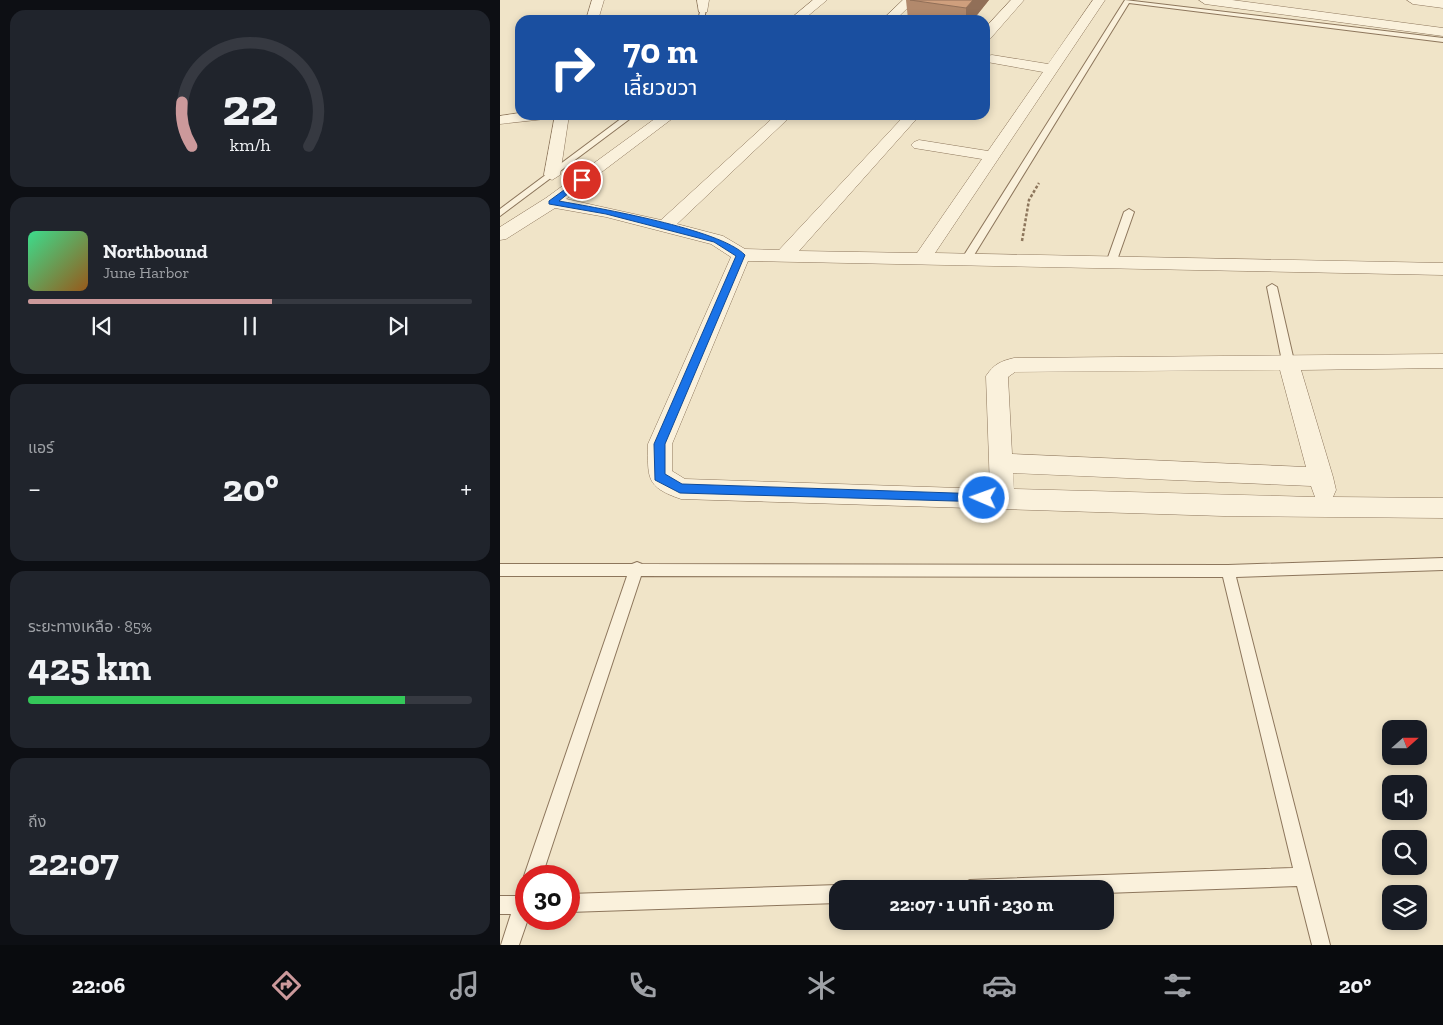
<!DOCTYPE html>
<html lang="th">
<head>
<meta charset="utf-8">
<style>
  :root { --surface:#171b24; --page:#20242c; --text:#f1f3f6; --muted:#9ea1a6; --line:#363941; --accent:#cc999b }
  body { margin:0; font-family:"Zilla Slab","Noto Sans Thai",serif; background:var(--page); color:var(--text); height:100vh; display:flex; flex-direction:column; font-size:19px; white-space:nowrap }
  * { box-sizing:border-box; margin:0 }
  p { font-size:16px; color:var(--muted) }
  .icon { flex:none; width:28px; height:28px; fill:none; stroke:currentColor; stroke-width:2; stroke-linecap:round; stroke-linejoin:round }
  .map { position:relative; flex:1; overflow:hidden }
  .panel { display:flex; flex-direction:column; gap:10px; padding:10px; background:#0d0f14; width:500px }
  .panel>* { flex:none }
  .guide { position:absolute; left:15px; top:15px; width:475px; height:105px; border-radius:15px; box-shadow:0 2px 8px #0003; background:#1a4fa0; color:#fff; overflow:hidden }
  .needle { width:32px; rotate:69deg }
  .fabs { position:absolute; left:882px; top:720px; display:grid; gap:10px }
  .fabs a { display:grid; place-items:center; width:45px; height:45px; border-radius:10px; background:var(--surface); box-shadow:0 2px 8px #0003; font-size:25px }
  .speed { position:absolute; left:15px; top:865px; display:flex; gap:10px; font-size:25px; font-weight:700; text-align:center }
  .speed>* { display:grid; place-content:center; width:65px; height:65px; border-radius:50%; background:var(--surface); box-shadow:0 2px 8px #0003; line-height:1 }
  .speed .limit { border:8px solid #d22; background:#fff; color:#111 }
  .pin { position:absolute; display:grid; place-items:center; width:42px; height:42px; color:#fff; margin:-21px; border:2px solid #fff; border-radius:50%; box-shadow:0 1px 5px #0007 }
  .me { position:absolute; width:55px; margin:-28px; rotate:272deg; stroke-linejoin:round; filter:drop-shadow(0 0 4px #0008) }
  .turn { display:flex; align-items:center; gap:18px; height:105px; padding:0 25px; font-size:22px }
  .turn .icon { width:65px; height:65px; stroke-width:2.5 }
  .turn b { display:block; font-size:35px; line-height:42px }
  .big { font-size:38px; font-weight:700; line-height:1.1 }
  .panel .card { flex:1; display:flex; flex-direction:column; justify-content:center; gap:8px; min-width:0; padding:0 18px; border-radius:15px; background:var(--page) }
  .panel .dial { align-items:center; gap:0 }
  .dial svg { height:130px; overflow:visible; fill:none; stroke:var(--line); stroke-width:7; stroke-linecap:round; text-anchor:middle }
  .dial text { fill:var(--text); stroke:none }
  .song { display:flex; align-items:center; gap:15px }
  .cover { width:60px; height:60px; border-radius:8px; background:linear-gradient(135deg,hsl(150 70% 55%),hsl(30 70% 35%)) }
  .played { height:5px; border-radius:2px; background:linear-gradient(90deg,var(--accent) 55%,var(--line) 55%) }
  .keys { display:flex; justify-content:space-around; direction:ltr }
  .heat { display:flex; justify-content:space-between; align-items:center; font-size:28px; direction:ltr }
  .charge { height:8px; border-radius:4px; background:linear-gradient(90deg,#34c759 85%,var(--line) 0) }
  .trip { position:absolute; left:329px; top:880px; width:285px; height:50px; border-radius:15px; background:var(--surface); box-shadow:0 2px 8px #0003; font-weight:700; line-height:50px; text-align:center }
  .menu { display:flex; height:80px; justify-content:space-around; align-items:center; background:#090b0e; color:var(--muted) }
  .menu .icon { width:35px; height:35px }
  .menu .active { color:var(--accent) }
  .menu b { font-size:22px; color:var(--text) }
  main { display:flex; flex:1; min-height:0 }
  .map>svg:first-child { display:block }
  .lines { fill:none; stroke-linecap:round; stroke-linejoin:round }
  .service-casing { stroke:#8d765c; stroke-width:2 }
  .minor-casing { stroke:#8d765c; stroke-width:1 }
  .path { stroke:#8d765c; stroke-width:2.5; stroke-dasharray:3 2; stroke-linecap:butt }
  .service { fill:#faf1dc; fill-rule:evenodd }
  .minor { fill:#faf1dc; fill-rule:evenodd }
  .wall { fill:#b2896c }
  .shaded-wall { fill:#916f58 }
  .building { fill:#cf9f7d; stroke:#916f58 }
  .route { fill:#1a73e8; stroke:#114b97 }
</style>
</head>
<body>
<main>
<section class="panel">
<div class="card dial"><svg viewBox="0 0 100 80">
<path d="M14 69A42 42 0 1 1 86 69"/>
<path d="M14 69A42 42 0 0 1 8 42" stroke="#cc999b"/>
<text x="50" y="56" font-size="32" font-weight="700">22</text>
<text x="50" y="72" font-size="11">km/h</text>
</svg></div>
<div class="card">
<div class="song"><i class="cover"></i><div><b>Northbound</b><p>June Harbor</p></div></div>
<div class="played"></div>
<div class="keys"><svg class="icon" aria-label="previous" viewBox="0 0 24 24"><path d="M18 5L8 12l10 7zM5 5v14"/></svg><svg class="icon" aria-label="pause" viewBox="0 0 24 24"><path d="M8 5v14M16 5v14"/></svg><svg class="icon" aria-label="next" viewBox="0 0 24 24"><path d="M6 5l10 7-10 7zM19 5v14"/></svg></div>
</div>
<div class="card"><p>แอร์</p>
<div class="heat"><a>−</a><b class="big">20°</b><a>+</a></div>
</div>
<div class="card"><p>ระยะทางเหลือ · 85%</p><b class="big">425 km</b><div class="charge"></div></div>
<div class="card"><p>ถึง</p><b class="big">22:07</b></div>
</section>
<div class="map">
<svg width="943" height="945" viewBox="0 0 943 945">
  <rect width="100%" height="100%" fill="#f0e4c8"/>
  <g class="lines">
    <g class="service-casing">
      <path id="service" d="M625,0L943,38V42L629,3L471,260L469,262H463L461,260Z
        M201,8L206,9L204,20H198Z
        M126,115H135L0,216V209Z
        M629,209L634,212L616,263L614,265H608L606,263L624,212Z
        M772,284L777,287L794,361L788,365L782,361L767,287Z
        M943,558V570L736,577L830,945H812L797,886L605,893V889H461L464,883L470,880L793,868L723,577L141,576L42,876H26V881L24,876L127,576H0V564H132L137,562L142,564L728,565Z
        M338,885L345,889H338V903L69,912V894Z
        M26,887L28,919L19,945H1L11,914H0V896H17L20,890Z"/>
    </g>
    <g class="minor-casing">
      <path id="minor" d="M92,0H104L98,20H86Z
        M197,0H209L207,12H199Z
        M313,0H327L303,20H289Z
        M403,0H416L395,20H382Z
        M511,0H524L490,39L485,40V28Z
        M593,0H605L435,253L943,263V275L248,261L172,444V471L185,479L490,489L486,376C494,364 501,361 514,358L943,354V368L801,370L833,477L836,490L833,497L943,498V518L723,516L181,499C145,487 148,477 148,444L231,257L211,244L106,217L55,208L6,239L0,240V227L46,198L160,115H177L66,199L161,220L276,115H292L177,224L223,236L245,249L279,250L405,115H420L299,251L417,253L482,159L414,148L411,145L414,142L419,140L488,151L543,72L487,62L485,59L487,56L492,55L548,64ZM780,370L806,467L512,454L508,377L515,372ZM513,473L811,486L815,497L514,489Z
        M699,0H732L943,28V36L705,4Z
        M907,0H943V8L913,4Z
        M20,113V115H52L45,119L0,124V116Z
        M55,115H69L60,175L52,180L44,175Z"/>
    </g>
    <path class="path" d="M522,241L529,200L539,183"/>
    <use href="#service" class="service"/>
    <use href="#minor" class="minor"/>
  </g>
  <path class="wall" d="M406,0H489L473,20H412L408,19Z"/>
  <path class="shaded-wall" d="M473,0H489L473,20H466V8Z"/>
  <path class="building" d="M410,0H473L466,8Z"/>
  <path class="route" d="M79,179L85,180L59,201C98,208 220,229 245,255L165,444V474L182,484L484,494L488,495V502L180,493L155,480L154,444L236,256L214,242L106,214L49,204V201Z"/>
</svg>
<div class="fabs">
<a><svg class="needle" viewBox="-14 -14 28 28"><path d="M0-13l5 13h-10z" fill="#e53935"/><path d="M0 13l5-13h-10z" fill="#9ea1a6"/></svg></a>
<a><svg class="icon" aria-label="sound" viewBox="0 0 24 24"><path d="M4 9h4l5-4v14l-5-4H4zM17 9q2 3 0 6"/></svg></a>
<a><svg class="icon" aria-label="search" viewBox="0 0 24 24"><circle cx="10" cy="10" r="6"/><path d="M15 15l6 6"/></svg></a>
<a><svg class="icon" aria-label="layers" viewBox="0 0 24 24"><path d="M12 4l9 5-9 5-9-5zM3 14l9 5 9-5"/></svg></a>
</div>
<div class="speed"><div class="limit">30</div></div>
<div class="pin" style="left:82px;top:180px;background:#d93025"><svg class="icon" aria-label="arrive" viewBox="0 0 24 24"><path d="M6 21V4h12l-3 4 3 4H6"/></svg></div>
<svg class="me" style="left:484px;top:498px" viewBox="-20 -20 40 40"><circle r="17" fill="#1a73e8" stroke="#fff" stroke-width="3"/><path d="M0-11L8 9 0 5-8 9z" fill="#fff"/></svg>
<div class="trip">22:07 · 1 นาที · 230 m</div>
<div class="guide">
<div class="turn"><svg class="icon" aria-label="right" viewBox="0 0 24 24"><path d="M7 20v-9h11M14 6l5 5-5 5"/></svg><div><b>70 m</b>เลี้ยวขวา</div></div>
</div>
</div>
</main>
<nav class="menu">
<b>22:06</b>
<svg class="icon active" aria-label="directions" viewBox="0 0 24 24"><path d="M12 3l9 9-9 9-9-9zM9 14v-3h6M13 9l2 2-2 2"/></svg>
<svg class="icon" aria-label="music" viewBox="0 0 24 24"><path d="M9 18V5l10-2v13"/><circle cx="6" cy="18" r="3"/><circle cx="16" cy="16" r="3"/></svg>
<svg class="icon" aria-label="phone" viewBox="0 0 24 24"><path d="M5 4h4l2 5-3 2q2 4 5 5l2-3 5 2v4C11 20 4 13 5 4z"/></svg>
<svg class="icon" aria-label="climate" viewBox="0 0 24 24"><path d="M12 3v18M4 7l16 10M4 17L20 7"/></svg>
<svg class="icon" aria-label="car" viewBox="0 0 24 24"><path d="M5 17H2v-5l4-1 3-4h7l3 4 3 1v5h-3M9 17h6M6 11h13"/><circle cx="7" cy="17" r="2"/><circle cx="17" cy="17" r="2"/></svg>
<svg class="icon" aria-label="filters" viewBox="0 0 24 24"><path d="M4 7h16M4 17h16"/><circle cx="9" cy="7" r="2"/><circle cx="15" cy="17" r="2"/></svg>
<b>20°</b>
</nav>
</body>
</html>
